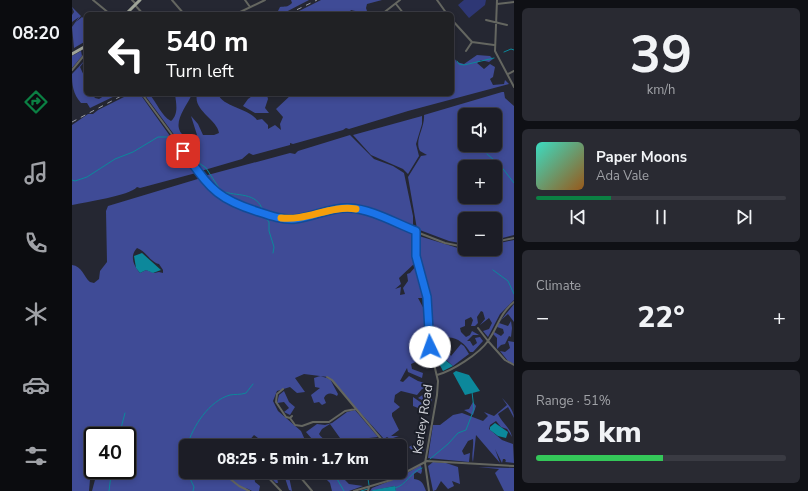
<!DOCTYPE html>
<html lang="en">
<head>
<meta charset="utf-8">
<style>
  :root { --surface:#1c1d26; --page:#292a32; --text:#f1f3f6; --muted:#a0a2a7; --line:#3a3b43; --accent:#0b8043 }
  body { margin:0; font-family:"Nunito Sans",sans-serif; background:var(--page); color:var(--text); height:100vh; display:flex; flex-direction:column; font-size:15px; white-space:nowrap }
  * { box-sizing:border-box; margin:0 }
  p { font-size:13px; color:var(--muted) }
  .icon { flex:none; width:22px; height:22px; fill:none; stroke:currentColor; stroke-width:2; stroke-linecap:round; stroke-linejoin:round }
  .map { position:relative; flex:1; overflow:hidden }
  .panel { display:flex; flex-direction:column; gap:8px; padding:8px; background:#0f1015; width:294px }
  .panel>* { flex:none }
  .banner { position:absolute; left:12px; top:12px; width:370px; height:84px; border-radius:6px; box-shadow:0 2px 6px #0003,0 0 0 1px var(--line); background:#202124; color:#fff; overflow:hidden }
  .buttons { position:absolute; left:386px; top:108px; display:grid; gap:8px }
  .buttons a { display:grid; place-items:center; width:44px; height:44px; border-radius:6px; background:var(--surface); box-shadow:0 2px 6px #0003,0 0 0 1px var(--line); font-size:20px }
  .speed { position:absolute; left:12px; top:427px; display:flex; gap:8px; font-size:20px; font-weight:700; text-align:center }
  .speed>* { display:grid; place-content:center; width:52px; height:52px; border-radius:50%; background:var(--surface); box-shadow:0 2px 6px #0003,0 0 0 1px var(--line); line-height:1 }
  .speed .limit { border:2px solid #111; border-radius:6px; background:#fff; color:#111 }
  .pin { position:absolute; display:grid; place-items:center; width:34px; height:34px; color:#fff; margin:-17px; border-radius:8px; box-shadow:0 2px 6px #0006 }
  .me { position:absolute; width:44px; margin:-22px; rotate:357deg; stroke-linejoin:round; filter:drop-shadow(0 0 3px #0008) }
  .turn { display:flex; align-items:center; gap:14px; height:84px; padding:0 16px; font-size:18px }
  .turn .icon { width:52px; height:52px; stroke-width:2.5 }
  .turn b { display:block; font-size:28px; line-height:34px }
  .big { font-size:30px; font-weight:800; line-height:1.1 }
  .panel .widget { flex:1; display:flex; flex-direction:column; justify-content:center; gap:6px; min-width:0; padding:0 14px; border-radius:6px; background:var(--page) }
  .panel .dial { align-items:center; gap:0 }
  .dial b { font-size:52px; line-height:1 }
  .song { display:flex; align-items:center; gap:12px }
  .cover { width:48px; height:48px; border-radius:6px; background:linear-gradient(135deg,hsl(170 70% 55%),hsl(30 70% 35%)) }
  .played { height:4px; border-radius:2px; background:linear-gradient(90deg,var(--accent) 30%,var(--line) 30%) }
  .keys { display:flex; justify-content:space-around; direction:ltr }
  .heat { display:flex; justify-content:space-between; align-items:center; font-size:22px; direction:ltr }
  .charge { height:6px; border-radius:3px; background:linear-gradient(90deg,#34c759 51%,var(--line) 0) }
  .trip { position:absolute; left:107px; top:439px; width:228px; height:40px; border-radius:6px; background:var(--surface); box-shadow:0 2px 6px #0003,0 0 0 1px var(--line); font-weight:800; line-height:40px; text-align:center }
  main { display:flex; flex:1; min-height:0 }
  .dock { display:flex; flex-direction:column; width:72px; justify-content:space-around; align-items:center; background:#0b0c0f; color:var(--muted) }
  .dock .icon { width:28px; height:28px }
  .dock .on { color:var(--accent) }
  .dock b { font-size:18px; color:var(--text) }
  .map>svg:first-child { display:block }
  .green { fill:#2e3775 }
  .forest { fill:#3f4b96; fill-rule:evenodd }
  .water { fill:#0c889b }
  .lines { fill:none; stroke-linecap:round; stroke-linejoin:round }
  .stream { stroke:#0c889b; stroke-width:1 }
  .minor { stroke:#646660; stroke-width:2 }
  .major { stroke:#9fa498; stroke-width:3 }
  .rail { stroke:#9b9da6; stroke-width:1; stroke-dasharray:5 5; stroke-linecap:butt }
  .route-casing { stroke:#114b97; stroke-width:10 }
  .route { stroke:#1a73e8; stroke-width:7 }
  .slow { stroke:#f59e0b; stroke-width:7 }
  .labels { text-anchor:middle; stroke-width:4; stroke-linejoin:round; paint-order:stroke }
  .street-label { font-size:13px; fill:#d3d5dc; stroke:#1b1e28 }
</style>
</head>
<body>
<main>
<nav class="dock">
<b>08:20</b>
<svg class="icon on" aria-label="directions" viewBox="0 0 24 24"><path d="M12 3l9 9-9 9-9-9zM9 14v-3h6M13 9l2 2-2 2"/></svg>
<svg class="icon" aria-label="music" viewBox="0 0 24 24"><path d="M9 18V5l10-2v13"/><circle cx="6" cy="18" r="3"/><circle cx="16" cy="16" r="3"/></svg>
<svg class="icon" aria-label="phone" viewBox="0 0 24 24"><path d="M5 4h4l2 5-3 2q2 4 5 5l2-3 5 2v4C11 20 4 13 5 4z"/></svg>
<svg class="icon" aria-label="climate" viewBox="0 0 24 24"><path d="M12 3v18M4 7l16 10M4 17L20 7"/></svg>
<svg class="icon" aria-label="car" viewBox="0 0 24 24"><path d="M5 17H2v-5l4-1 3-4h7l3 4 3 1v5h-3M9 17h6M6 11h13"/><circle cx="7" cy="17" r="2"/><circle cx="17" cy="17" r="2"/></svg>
<svg class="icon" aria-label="filters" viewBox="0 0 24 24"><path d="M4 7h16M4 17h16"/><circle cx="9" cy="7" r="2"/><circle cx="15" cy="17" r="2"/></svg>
</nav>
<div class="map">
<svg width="442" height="491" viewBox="0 0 442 491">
  <rect width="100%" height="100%" fill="#252732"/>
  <path class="green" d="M392,0H423H414L413,5L397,18L386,5Z"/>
  <path class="forest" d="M219,0H237L210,14H201L206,11L208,7C213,6 215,8 220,3Z
    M249,0H310L295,4L294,8L296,14L279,10L276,14H221Z
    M0,7L9,16L4,22L10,17L14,20V41L2,48L0,27L7,17L0,22V15L2,12Z
    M9,51L10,56L0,68V56Z
    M380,55L385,62L392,64L405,55L418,56L421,59L417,62L409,60L405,63L412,69L418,64L423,67L421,77L418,79L421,85L432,84L433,80L437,84L336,111L277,129L274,128L271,130L221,144L218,143V145L181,155L177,153L170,159L129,171L72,94H77C85,102 89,116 99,121C107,114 104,103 103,94H120C114,108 96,127 115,138L125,135L119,116L126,124L131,135H142L147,133C145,119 121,111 125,94H146C151,107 176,108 185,120L190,119L196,125V129L203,125L209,130L208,124L211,117L204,109L220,94H380Z
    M14,59L8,67L14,80V94H20L23,98L27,99L35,94H47L18,108L15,103H9C1,94 0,85 0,74Z
    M430,92H432L433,98L442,106V235L423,240V219H393V244L377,241L345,229L336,177L349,156L355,155L348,151C342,140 353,128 352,115ZM393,115H423V145H393ZM393,167H423V197H393Z
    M58,94H68L108,150L96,158L109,152L124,173L68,188L65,187C57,196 14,202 0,205V125L16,114H21L26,110Z
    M183,94L195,95L196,99L193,108L197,113H183L171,106L176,99Z
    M350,116V124L344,144L347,156L336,174L331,169L299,155L281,135Z
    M278,135L302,159L321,166L332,173L341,216V226C321,223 301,208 278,206C261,204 246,212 230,215C199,220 150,202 132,176L218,153L223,154L226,151Z
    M129,178L142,193L156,203L210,220L233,219L273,210L293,213L339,232L343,263L327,278L329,284L323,289L329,287L328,295L333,294L331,288L336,281L335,274L338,273L344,266L354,299V305L350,298H346L353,311L355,320L353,336L358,354L357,355L354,351L350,359L339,364L340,369L351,373L350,378L336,372L335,368L328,381L331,382L337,376L346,381L356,384V387L350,389L345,395L329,391L323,395L322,402L328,407L320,413V416L327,430L319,436H327L318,439L315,437L312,439L256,377L232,374L223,378L233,392L225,393L218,387L205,391L201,401L206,411L229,431L233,440L235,441L240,439L234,432L245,424L253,425L260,423L275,412L283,410L306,437L297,438L291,444H286L285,446H267L268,438L258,424L250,429L247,434C251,441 259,440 262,446H189L186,438L182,435L175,443L176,446H114V472H190L192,476L184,473L182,474L183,482L188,486L187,491H180L174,488L176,491H20L24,476L29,470H55V436H21L17,456L19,468L17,491H0V265C10,266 12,277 18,282L22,283L27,279L28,271L35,262L34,211L36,206ZM65,248C74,251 78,262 87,264L91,270V273L87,272L82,273L74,270L68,273C62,266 57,256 65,248Z
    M347,236L386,248L423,249V244L442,240V300L428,314L416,337L411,331L417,329L420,323L417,318L408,325L413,319L411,312L409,311L405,317L406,323L403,326H399L401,320L399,317L393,320V326L388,328L389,332L394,337L398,335L400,331L407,335H401L395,341H398L401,346L405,343L403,338L408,337L411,341L401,352H398C392,342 380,333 368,340V344L373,347L379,356L389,344L392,346L397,354L381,366L371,357L365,341L360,346L357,296L347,261L345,239Z
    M442,304V322L436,314L429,320Z
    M439,321L440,328L439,337L437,336L433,344L429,345L425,349V338L421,334L422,332L429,336L432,333L431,329L425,327L427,323L436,326Z
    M436,341L442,342V364L436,361L428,351L433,352L438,348Z
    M248,376L258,379L266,394L265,396C260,393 255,392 252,398L254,403L250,405L247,402L242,403L239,395L248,388L243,387L242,378Z
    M212,391L217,402L223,407L218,415L212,412L217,408L212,402L205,403L207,395Z
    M355,392L360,400L358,404L346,398Z
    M341,397L354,406V407L346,408L341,406Z
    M430,398C435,403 442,410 442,418L436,407L426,414C430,423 438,427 440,437L435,429L429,427L424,421L418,425L417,429L430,440L441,444L442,463L433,462L434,461L433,459H431L430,463L423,449L428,463L404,435L401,462C399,457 402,446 401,439L396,441L390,451L392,455L398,453L397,462L356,458L361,425H368L381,415L390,413L411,421L416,416L412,412L422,416L435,405Z
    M401,402L404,406L401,415L392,410L397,409Z
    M351,439L353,440L351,453L343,454L337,447Z
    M361,462L374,463L386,467L388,484L380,481L382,486L376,489L369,481L364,490L361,491L356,466Z
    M349,465L350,471L349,474L345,472L342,474V479C350,480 351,483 354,491H324L323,486L298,491L300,488L328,477Z
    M406,467L442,468V491H432L423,473L427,469Z
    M193,472H204L206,483H204Z
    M211,472H216L220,491L217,490Z
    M247,472H265L277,484L291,486L277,491H260L258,483Z"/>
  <path class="water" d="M70,253L89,270L81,273L74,270L68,273L64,268L62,256Z
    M367,355L381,366L371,371L364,358Z
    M384,371L397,375L408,391L393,395L381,373Z
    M423,423L436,432L434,438L426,436L418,430V427Z
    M323,486L324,491H299L301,490Z"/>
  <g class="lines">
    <path class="stream" d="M432,52L439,49L442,50
      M385,61L387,64L392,65L422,58
      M102,136L123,160L134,168L149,191C165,197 185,191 191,211
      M415,154L428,165L442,183
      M0,180L3,181L15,177L43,159L61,152L86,137H97
      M192,216L197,222V231L202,247L201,253
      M421,270L436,281L442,294
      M349,348L359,356
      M47,436L53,413
      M115,446C121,426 137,401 158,395C163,394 168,395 174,393L181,384
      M114,448L112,464L114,469
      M358,459L376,444L386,433L394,430L402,409L400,392
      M39,470V473
      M115,472L122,487L121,491
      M267,472L265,479L272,491
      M295,472L297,485
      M323,488C335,485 338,472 350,468
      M37,491L39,475
      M289,491L296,489"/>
    <path class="minor" d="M21,0L38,14
      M60,0L64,4
      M100,0L112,14
      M173,0L178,7
      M365,0L375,14
      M425,0L423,51L442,87
      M324,4L332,14
      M425,4L442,2
      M63,5L71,14
      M164,14L193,0
      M310,14L328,0
      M339,14L341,12
      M380,20L400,42L422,45
      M414,20L435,25
      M394,51L400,42
      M0,70L14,53
      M436,74L442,71
      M70,94L137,185L157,202L200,216L213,219L233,217L265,209H285L373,243L393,247
      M344,231V256L355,293L358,347L366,381L365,395L353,463L357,491
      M423,242L442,238
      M406,328L416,341
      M416,341L433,360L442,365
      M365,375C380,371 407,354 416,341C426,327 428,313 442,302
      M255,377L260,380L315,446
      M211,389L205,394L204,402L214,417L218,418
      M220,416L218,418L223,425L230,426L241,422H257L273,411L284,409
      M328,461L335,471
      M131,472L142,478H157L167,486L177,491
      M191,472L209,491
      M224,472L240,491
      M282,491L319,480L355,461L442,466
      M296,491L297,487"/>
    <path class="major" d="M54,14L68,0
      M0,54L14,46"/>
    <path class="rail" d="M216,14L245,0
      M0,122L53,94"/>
  </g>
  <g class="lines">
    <g class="route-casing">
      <path id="route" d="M111,151C138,187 142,198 187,212C199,216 211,220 223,219C242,217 258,207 277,208C300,209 323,223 344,231V256L355,297L358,347"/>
    </g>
    <use href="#route" class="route"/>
    <path class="slow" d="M209,218C235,221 258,205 284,209"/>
  </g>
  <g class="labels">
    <g class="street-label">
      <text transform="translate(350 419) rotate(-81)" y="5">Kerley Road</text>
    </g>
  </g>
</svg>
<div class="buttons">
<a><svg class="icon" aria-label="sound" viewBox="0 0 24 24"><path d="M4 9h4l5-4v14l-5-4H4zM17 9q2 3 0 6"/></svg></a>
<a>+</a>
<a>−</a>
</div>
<div class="speed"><div class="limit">40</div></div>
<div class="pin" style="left:111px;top:151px;background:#d93025"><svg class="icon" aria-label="arrive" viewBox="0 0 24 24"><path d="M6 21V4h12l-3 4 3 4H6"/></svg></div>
<svg class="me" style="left:358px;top:347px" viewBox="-20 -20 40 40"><circle r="19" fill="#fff"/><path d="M0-13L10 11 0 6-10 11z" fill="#1a73e8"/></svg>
<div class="trip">08:25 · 5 min · 1.7 km</div>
<div class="banner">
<div class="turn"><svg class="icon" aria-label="left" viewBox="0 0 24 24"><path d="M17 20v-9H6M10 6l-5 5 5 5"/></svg><div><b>540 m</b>Turn left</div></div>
</div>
</div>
<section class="panel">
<div class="widget dial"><b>39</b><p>km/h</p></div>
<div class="widget">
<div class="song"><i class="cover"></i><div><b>Paper Moons</b><p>Ada Vale</p></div></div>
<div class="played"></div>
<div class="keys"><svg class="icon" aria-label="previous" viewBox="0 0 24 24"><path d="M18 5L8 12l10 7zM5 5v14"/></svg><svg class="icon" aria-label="pause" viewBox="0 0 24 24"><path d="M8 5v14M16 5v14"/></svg><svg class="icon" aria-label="next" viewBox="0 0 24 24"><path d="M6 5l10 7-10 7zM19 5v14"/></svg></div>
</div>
<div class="widget"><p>Climate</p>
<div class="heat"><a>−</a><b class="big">22°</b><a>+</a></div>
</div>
<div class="widget"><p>Range · 51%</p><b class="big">255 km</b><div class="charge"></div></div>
</section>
</main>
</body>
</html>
